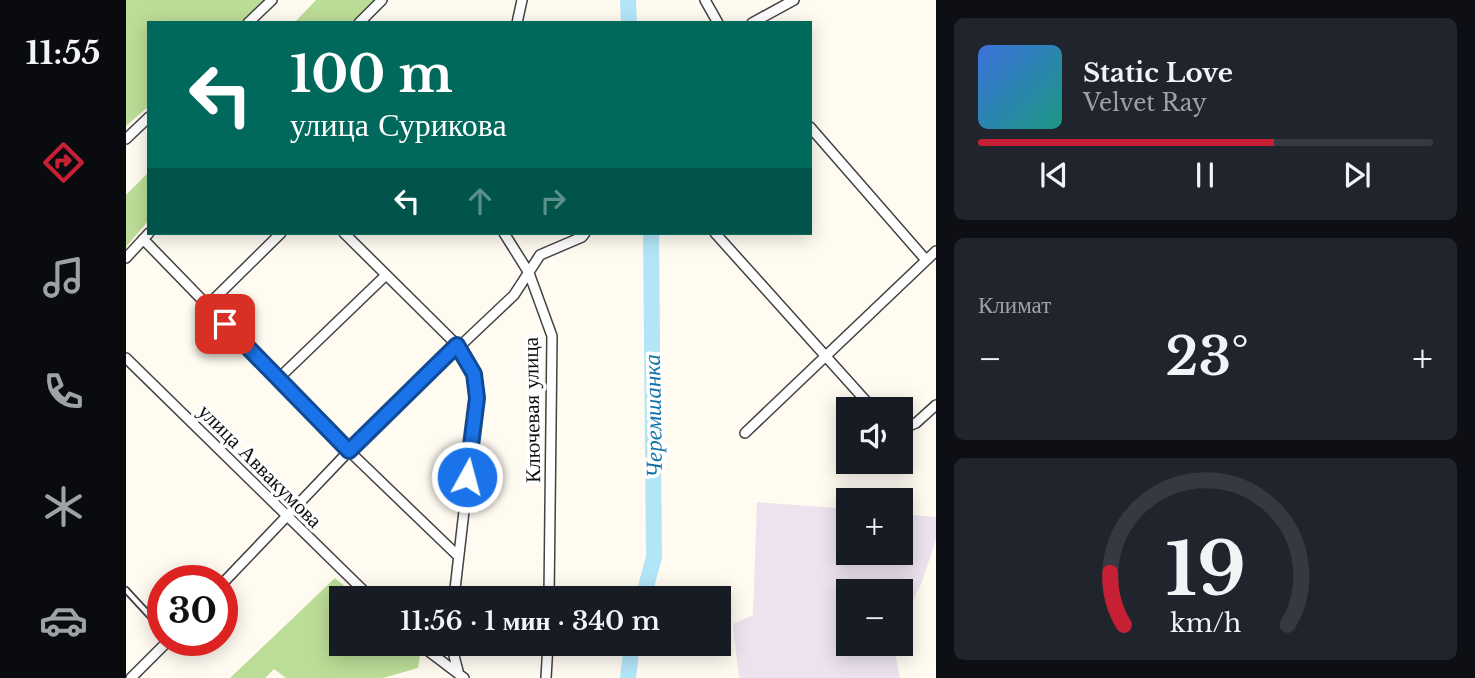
<!DOCTYPE html>
<html lang="ru">
<head>
<meta charset="utf-8">
<style>
  :root { --surface:#171b24; --page:#20242c; --text:#f1f3f6; --muted:#9ea1a6; --line:#363941; --accent:#c72035 }
  body { margin:0; font-family:"Libre Baskerville",serif; background:var(--page); color:var(--text); height:100vh; display:flex; flex-direction:column; font-size:26px; white-space:nowrap }
  * { box-sizing:border-box; margin:0 }
  p { font-size:23px; color:var(--muted) }
  .icon { flex:none; width:38px; height:38px; fill:none; stroke:currentColor; stroke-width:2; stroke-linecap:round; stroke-linejoin:round }
  .map { position:relative; flex:1; overflow:hidden }
  .side { display:flex; flex-direction:column; gap:18px; padding:18px; background:#0d0f14; width:539px }
  .side>* { flex:none }
  .guide { position:absolute; left:21px; top:21px; width:665px; height:214px; border-radius:0px; box-shadow:0 4px 18px #0003; background:#00695c; color:#fff; overflow:hidden }
  .tools { position:absolute; left:710px; top:397px; display:grid; gap:14px }
  .tools a { display:grid; place-items:center; width:77px; height:77px; border-radius:0px; background:var(--surface); box-shadow:0 4px 18px #0003; font-size:35px }
  .speed { position:absolute; left:21px; top:565px; display:flex; gap:14px; font-size:35px; font-weight:700; text-align:center }
  .speed>* { display:grid; place-content:center; width:91px; height:91px; border-radius:50%; background:var(--surface); box-shadow:0 4px 18px #0003; line-height:1 }
  .speed .limit { border:10px solid #d22; background:#fff; color:#111 }
  .pin { position:absolute; display:grid; place-items:center; width:60px; height:60px; color:#fff; margin:-30px; border-radius:14px; box-shadow:0 4px 10px #0006 }
  .me { position:absolute; width:77px; margin:-38px; rotate:7deg; stroke-linejoin:round; filter:drop-shadow(0 0 5px #0008) }
  .turn { display:flex; align-items:center; gap:24px; height:147px; padding:0 28px; font-size:32px }
  .turn .icon { width:91px; height:91px; stroke-width:2.5 }
  .turn b { display:block; font-size:49px; line-height:60px }
  .lanes { display:flex; align-items:center; height:66px; padding:0 28px; background:#0003; justify-content:center; gap:35px; direction:ltr }
  .lanes .off { opacity:.35 }
  .big { font-size:52px; font-weight:600; line-height:1.1 }
  .side .card { flex:1; display:flex; flex-direction:column; justify-content:center; gap:10px; min-width:0; padding:0 24px; border-radius:10px; background:var(--page) }
  .side .dial { align-items:center; gap:0 }
  .dial svg { height:182px; overflow:visible; fill:none; stroke:var(--line); stroke-width:7; stroke-linecap:round; text-anchor:middle }
  .dial text { fill:var(--text); stroke:none }
  .song { display:flex; align-items:center; gap:21px }
  .cover { width:84px; height:84px; border-radius:10px; background:linear-gradient(135deg,hsl(220 70% 55%),hsl(170 70% 35%)) }
  .played { height:7px; border-radius:4px; background:linear-gradient(90deg,var(--accent) 65%,var(--line) 65%) }
  .keys { display:flex; justify-content:space-around; direction:ltr }
  .heat { display:flex; justify-content:space-between; align-items:center; font-size:38px; direction:ltr }
  .trip { position:absolute; left:203px; top:586px; width:402px; height:70px; border-radius:0px; background:var(--surface); box-shadow:0 4px 18px #0003; font-weight:600; line-height:70px; text-align:center }
  main { display:flex; flex:1; min-height:0 }
  .tab-bar { display:flex; flex-direction:column; width:126px; justify-content:space-around; align-items:center; background:#090b0e; color:var(--muted) }
  .tab-bar .icon { width:49px; height:49px }
  .tab-bar .on { color:var(--accent) }
  .tab-bar b { font-size:32px; color:var(--text) }
  .map>svg:first-child { display:block }
  .industrial { fill:#ece3ee }
  .forest { fill:#bcdd97 }
  .lines { fill:none; stroke-linecap:round; stroke-linejoin:round }
  .river { stroke:#b3e5f9; stroke-width:16 }
  .service-casing { stroke:#424242; stroke-width:8 }
  .minor-casing { stroke:#424242; stroke-width:12 }
  .service { stroke:#fff; stroke-width:4.5 }
  .minor { stroke:#fff; stroke-width:9 }
  .route-casing { stroke:#114b97; stroke-width:18 }
  .route { stroke:#1a73e8; stroke-width:12 }
  .labels { text-anchor:middle; stroke-width:7; stroke-linejoin:round; paint-order:stroke }
  .street-label { font-size:21px; fill:#0f0f0f; stroke:#fff }
  .water-label { font-size:23px; font-style:italic; fill:#1172a8; stroke:#fff }
</style>
</head>
<body>
<main>
<nav class="tab-bar">
<b>11:55</b>
<svg class="icon on" aria-label="directions" viewBox="0 0 24 24"><path d="M12 3l9 9-9 9-9-9zM9 14v-3h6M13 9l2 2-2 2"/></svg>
<svg class="icon" aria-label="music" viewBox="0 0 24 24"><path d="M9 18V5l10-2v13"/><circle cx="6" cy="18" r="3"/><circle cx="16" cy="16" r="3"/></svg>
<svg class="icon" aria-label="phone" viewBox="0 0 24 24"><path d="M5 4h4l2 5-3 2q2 4 5 5l2-3 5 2v4C11 20 4 13 5 4z"/></svg>
<svg class="icon" aria-label="climate" viewBox="0 0 24 24"><path d="M12 3v18M4 7l16 10M4 17L20 7"/></svg>
<svg class="icon" aria-label="car" viewBox="0 0 24 24"><path d="M5 17H2v-5l4-1 3-4h7l3 4 3 1v5h-3M9 17h6M6 11h13"/><circle cx="7" cy="17" r="2"/><circle cx="17" cy="17" r="2"/></svg>
</nav>
<div class="map">
<svg width="810" height="678" viewBox="0 0 810 678">
  <rect width="100%" height="100%" fill="#fffbf1"/>
  <path class="industrial" d="M631,502L723,509V553H775V514L810,517V539L796,582L775,624V592H723V644H767L774,678H613L607,624L627,615Z"/>
  <path class="forest" d="M0,0H143L117,23H23V106L0,126Z
    M190,0H248L226,23H168Z
    M23,172V220L0,247V195Z
    M209,578L232,598H215V644H282L294,655L292,668L257,678H160L148,669L139,678H104Z"/>
  <g class="lines">
    <path class="river" d="M502,0L503,23
      M517,598L528,557L525,233
      M502,678L506,644"/>
    <g class="service-casing">
      <path id="service" d="M0,590L37,630"/>
    </g>
    <g class="minor-casing">
      <path id="minor" d="M579,0L592,23
        M122,23L146,0
        M233,23L256,0
        M391,23L396,0
        M626,23L668,0
        M684,127L800,260
        M0,139L23,117
        M218,233L331,345L348,374L351,398L328,598
        M378,233L403,273L426,336L423,598
        M589,233L748,410
        M17,239L223,451L331,555
        M0,258L23,233
        M81,306L155,233
        M0,358L245,598
        M152,379L259,276
        M775,429L790,423L810,405
        M619,433L810,251
        M96,584L223,451L388,295L414,255L456,237L459,233
        M293,644L338,678
        M325,644L332,671
        M5,678L43,640
        M420,678L422,644"/>
    </g>
    <use href="#service" class="service"/>
    <use href="#minor" class="minor"/>
  </g>
  <g class="lines">
    <g class="route-casing">
      <path id="route" d="M99,324L223,451L331,345L348,374L351,398L341,477"/>
    </g>
    <use href="#route" class="route"/>
  </g>
  <g class="labels">
    <g class="street-label">
      <text transform="translate(406 410) rotate(-91)" y="7">Ключевая улица</text>
      <text transform="translate(134 466) rotate(45)" y="7">улица Аввакумова</text>
    </g>
    <g class="water-label">
      <text transform="translate(527 416) rotate(-91)" y="8">Черемшанка</text>
    </g>
  </g>
</svg>
<div class="tools">
<a><svg class="icon" aria-label="sound" viewBox="0 0 24 24"><path d="M4 9h4l5-4v14l-5-4H4zM17 9q2 3 0 6"/></svg></a>
<a>+</a>
<a>−</a>
</div>
<div class="speed"><div class="limit">30</div></div>
<div class="pin" style="left:99px;top:324px;background:#d93025"><svg class="icon" aria-label="arrive" viewBox="0 0 24 24"><path d="M6 21V4h12l-3 4 3 4H6"/></svg></div>
<svg class="me" style="left:341px;top:477px" viewBox="-20 -20 40 40"><circle r="17" fill="#1a73e8" stroke="#fff" stroke-width="3"/><path d="M0-11L8 9 0 5-8 9z" fill="#fff"/></svg>
<div class="trip">11:56 · 1 мин · 340 m</div>
<div class="guide">
<div class="turn"><svg class="icon" aria-label="left" viewBox="0 0 24 24"><path d="M17 20v-9H6M10 6l-5 5 5 5"/></svg><div><b>100 m</b>улица Сурикова</div></div>
<div class="lanes"><svg class="icon" aria-label="left" viewBox="0 0 24 24"><path d="M17 20v-9H6M10 6l-5 5 5 5"/></svg><svg class="icon off" aria-label="ahead" viewBox="0 0 24 24"><path d="M12 20V5M6 11l6-6 6 6"/></svg><svg class="icon off" aria-label="right" viewBox="0 0 24 24"><path d="M7 20v-9h11M14 6l5 5-5 5"/></svg></div>
</div>
</div>
<section class="side">
<div class="card">
<div class="song"><i class="cover"></i><div><b>Static Love</b><p>Velvet Ray</p></div></div>
<div class="played"></div>
<div class="keys"><svg class="icon" aria-label="previous" viewBox="0 0 24 24"><path d="M18 5L8 12l10 7zM5 5v14"/></svg><svg class="icon" aria-label="pause" viewBox="0 0 24 24"><path d="M8 5v14M16 5v14"/></svg><svg class="icon" aria-label="next" viewBox="0 0 24 24"><path d="M6 5l10 7-10 7zM19 5v14"/></svg></div>
</div>
<div class="card"><p>Климат</p>
<div class="heat"><a>−</a><b class="big">23°</b><a>+</a></div>
</div>
<div class="card dial"><svg viewBox="0 0 100 80">
<path d="M14 69A42 42 0 1 1 86 69"/>
<path d="M14 69A42 42 0 0 1 8 46" stroke="#c72035"/>
<text x="50" y="56" font-size="32" font-weight="700">19</text>
<text x="50" y="72" font-size="11">km/h</text>
</svg></div>
</section>
</main>
</body>
</html>
